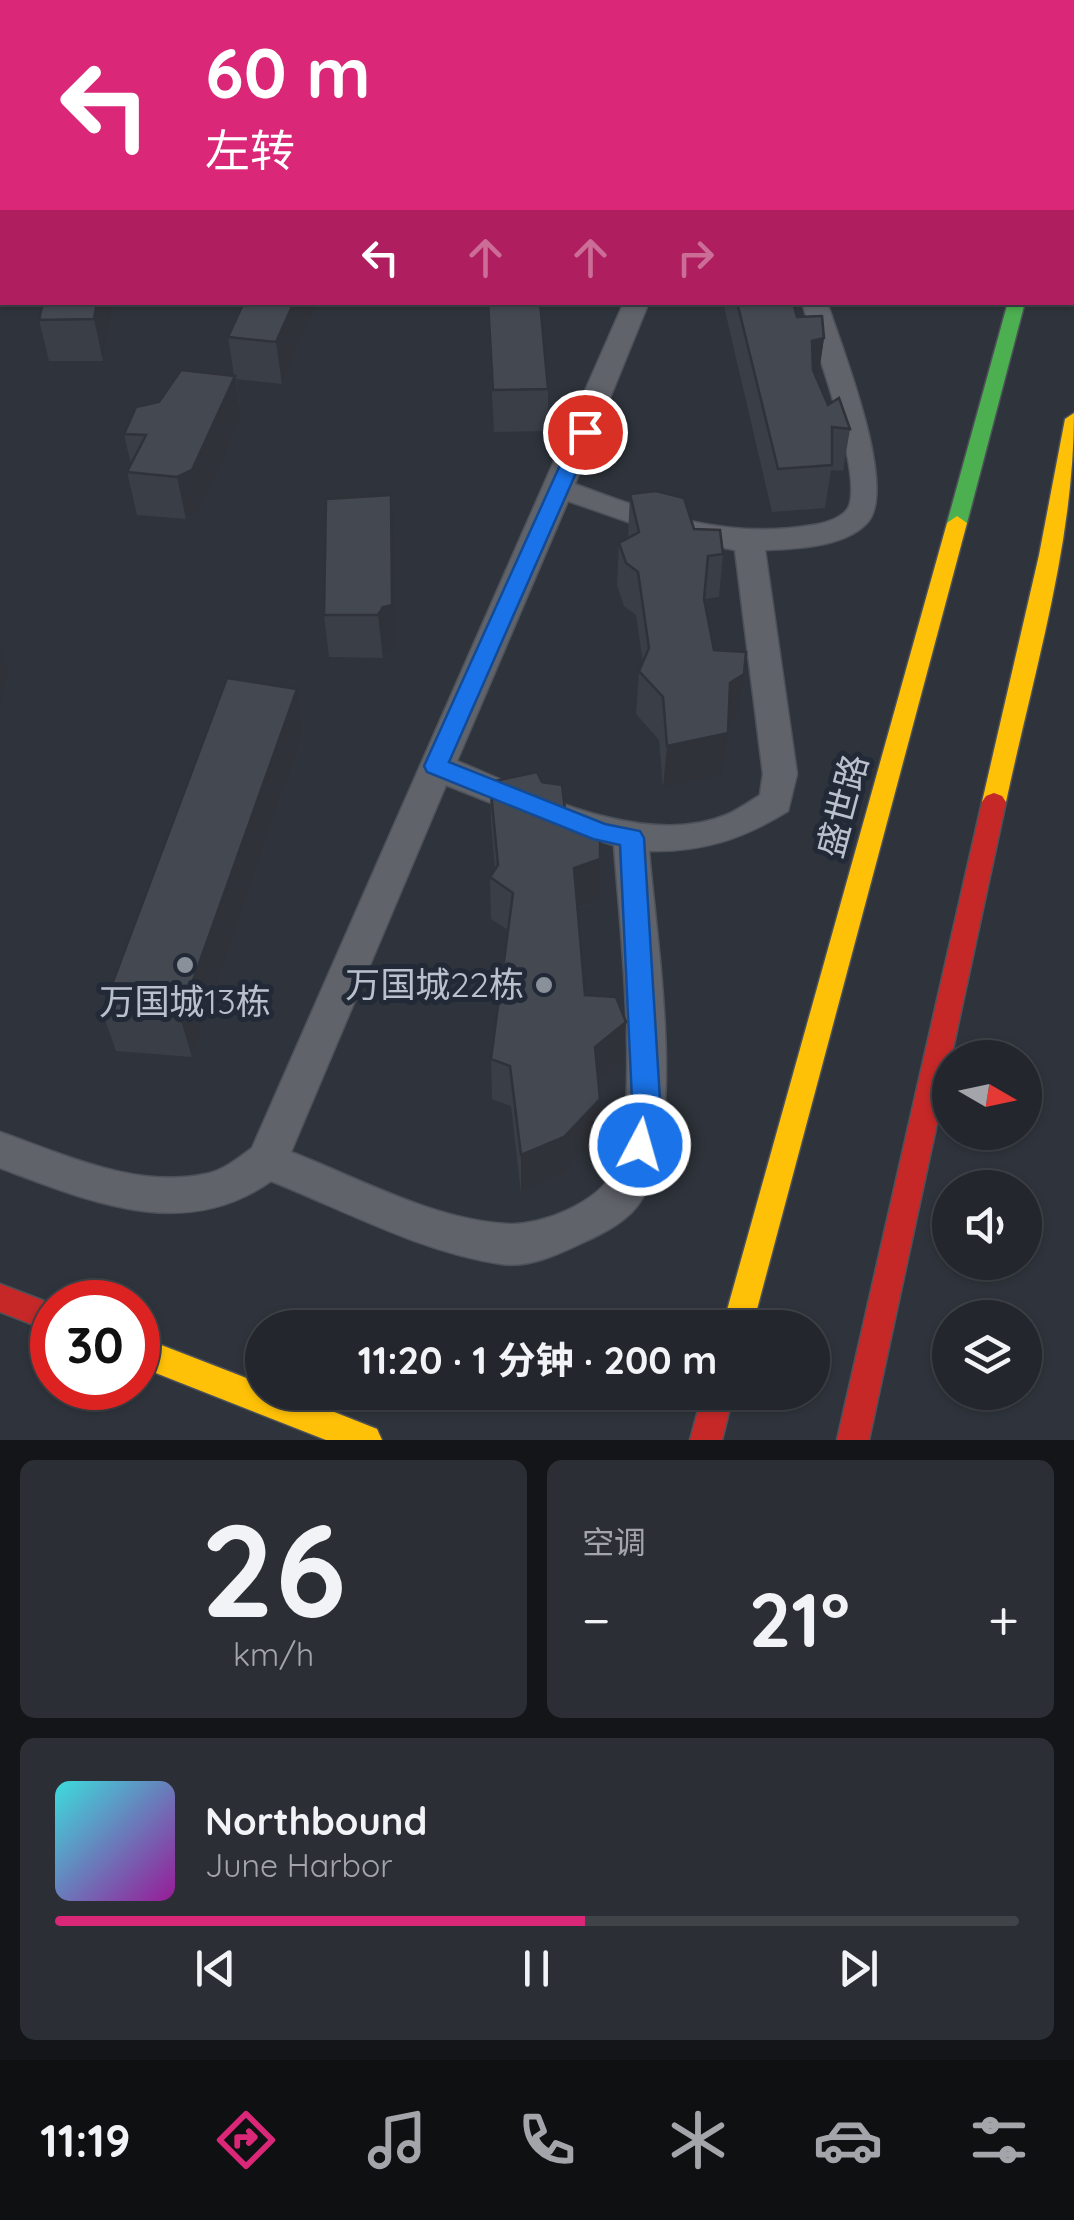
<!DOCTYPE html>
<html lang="zh">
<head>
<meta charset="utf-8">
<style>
  :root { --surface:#23272d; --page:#2b2f35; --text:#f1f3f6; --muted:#a3a5aa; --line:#404449; --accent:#db2777 }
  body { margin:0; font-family:Quicksand,"Noto Sans SC",sans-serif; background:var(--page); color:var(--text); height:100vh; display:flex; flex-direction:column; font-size:38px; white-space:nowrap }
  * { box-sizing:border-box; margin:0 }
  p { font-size:32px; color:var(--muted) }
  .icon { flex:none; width:55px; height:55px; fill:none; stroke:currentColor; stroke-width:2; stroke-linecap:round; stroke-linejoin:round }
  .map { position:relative; height:1440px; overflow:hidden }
  .drawer { display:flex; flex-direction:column; gap:20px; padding:20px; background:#131519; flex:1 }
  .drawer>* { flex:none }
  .hud { position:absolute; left:0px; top:0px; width:1075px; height:305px; box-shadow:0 2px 8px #0004,0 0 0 2px var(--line); background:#db2777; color:#fff; overflow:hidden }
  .needle { width:65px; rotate:99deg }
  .controls { position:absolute; left:932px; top:1040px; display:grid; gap:20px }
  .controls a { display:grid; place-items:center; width:110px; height:110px; border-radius:50%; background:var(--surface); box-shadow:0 2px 8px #0004,0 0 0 2px var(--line); font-size:50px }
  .speed { position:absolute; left:30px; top:1280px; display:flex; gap:20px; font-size:50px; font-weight:700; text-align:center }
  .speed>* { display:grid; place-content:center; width:130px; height:130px; border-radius:50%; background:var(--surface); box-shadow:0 2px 8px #0004,0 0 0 2px var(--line); line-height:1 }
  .speed .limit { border:15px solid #d22; background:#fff; color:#111 }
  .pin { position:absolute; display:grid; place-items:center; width:85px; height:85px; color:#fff; margin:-42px; border:5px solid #fff; border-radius:50%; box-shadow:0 2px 10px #0007 }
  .me { position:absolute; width:110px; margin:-55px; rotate:6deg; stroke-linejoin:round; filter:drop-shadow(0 0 8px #0008) }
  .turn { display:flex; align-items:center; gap:35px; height:210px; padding:0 40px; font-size:45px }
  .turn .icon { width:130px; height:130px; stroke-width:2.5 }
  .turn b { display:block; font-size:70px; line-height:85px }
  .lanes { display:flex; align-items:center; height:95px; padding:0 40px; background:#0003; justify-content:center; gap:50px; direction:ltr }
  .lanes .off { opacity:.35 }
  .big { font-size:75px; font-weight:700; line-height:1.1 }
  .drawer .widget { flex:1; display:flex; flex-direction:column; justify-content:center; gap:15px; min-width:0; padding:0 35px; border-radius:15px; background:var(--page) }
  .drawer .dial { align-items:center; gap:0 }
  .dial b { font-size:130px; line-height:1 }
  .song { display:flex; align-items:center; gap:30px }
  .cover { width:120px; height:120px; border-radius:15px; background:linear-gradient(135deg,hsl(180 70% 55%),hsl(300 70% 35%)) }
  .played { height:10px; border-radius:5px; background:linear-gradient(90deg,var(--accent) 55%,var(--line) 55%) }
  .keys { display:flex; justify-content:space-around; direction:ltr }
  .heat { display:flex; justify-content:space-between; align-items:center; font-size:55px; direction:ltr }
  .drawer .tiles { flex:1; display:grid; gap:20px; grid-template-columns:1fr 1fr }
  .widget:last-child { grid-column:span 2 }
  .trip { position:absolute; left:245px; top:1310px; width:585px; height:100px; border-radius:50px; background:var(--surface); box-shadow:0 2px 8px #0004,0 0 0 2px var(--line); font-weight:700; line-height:100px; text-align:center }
  .tabs { display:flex; height:160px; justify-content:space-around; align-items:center; background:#0e1012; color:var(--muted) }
  .tabs .icon { width:70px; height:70px }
  .tabs .active { color:var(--accent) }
  .tabs b { font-size:45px; color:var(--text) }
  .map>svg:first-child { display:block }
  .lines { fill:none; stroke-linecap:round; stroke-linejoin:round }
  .street-casing { stroke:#4d5159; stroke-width:3 }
  .fast-casing { stroke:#4d5159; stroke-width:3 }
  .slow-casing { stroke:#4d5159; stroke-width:3 }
  .jam-casing { stroke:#4d5159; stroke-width:3 }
  .street { fill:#60636a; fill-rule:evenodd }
  .fast { fill:#4caf50; fill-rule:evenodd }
  .slow { fill:#ffc107; fill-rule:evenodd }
  .jam { fill:#c62828; fill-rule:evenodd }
  .wall { fill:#3a3e46 }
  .shaded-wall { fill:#303239 }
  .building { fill:#444851; stroke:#303239; stroke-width:2.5 }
  .route { fill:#1a73e8; stroke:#114b97; stroke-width:2.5 }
  .poi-dot { fill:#8a909a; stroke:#222a37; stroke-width:4 }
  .labels { text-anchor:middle; stroke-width:10; stroke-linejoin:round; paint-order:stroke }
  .street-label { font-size:35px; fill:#bbc1cc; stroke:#222a37 }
  .poi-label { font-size:35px; fill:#bbc1cc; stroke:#222a37; text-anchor:end }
</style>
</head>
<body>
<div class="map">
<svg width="1074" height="1440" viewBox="0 0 1074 1440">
  <rect width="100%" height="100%" fill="#2f343c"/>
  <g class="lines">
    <g class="street-casing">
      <path id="street" d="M166,0H189L191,2H168Z
        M0,98H2V110H0Z
        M0,124L2,125V139L0,138Z
        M624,302H649L575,484C655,514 727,540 813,525C826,523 847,517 850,503C860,463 814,345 802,302H827C841,346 899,489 867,523C845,547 795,549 765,550L797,774L788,811C743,839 703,852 649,851C656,938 687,1125 642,1199C630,1220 604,1233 582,1243C557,1255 529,1268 501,1264C421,1252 346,1211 271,1181C184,1243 89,1201 0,1168V1132C63,1154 136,1189 205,1174C223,1171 237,1159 252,1148ZM568,501L677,539L735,550L763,774L760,795C749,802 738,810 726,815C644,849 532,792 457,761ZM446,785L549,826L614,845C619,920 642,1108 613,1172C598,1203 540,1226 508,1224C433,1220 359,1178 291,1152Z"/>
    </g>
    <g class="fast-casing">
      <path id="fast" d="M1008,302H1025L967,523L957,530L947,523Z"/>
    </g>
    <g class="slow-casing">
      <path id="slow" d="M1072,49H1074V63H1072Z
        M1074,413C1074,544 1033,675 1006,802L1002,808H986L982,802L1039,555L1065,419Z
        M957,516L967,523L752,1328H722L947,523Z
        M138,1336L262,1384V1392H284L377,1429L382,1440H326L138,1366Z"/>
    </g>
    <g class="jam-casing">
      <path id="jam" d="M996,0H1010L1011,2H998Z
        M1050,0H1064L1065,2H1052Z
        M994,793L1002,796L1006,802L869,1440H837L982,802L986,796Z
        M0,1284L52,1304V1332L0,1312Z
        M703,1392H734L722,1440H690Z"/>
    </g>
    <use href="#street" class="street"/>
    <use href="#fast" class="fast"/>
    <use href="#slow" class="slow"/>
    <use href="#jam" class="jam"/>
  </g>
  <path class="wall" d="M43,302H114L103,361H49L39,320Z
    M318,302L282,384L236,379L242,418L200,512L186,519L137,515L127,472L131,465L124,434L159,402L234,375L228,337Z
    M487,302H540L548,389V431L494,432Z
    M723,302H793L797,317L824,338L818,379L828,405L850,429L843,471L831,470L825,508L772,512Z
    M630,494L694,529L723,554L719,597L704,599L714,650L738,717L729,723L723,775L663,788L659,740L636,714L639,671L643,663L636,615L624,606L617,585L619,543L628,538Z
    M391,495L395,538V648L387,650L383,658L329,657L324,615Z
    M297,689L304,732L192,1057L116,1051L102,1011Z
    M490,782L567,825L598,901L578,908L585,995L623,1062L598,1082V1138L563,1175L521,1193L511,1106L492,1099L491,1059L508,930L491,919L490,877L495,869L491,824Z"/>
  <path class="shaded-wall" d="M109,0H124V2H108Z
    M97,302H114L103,361L94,319Z
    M294,302H318L282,384L276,342Z
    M824,338L818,379L806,383L812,341Z
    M235,376L242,418L200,512L186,519L177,477Z
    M391,495L395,538V648L387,650L383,658L378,615Z
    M0,649L8,672L0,708Z
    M744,674L738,717L725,726L730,683Z
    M297,689L304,732L192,1057L180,1017Z
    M728,733L723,775L663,788L667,746Z
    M600,859L598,901L573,909L574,868Z
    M626,1022L623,1062L593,1086L595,1047Z
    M600,1099L598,1138L563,1175L521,1193V1155Z"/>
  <path class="building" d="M66,0H109L108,2H65Z
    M275,0H323L321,2H274Z
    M469,0H516V2H469Z
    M43,302H97L94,319L39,320Z
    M244,302H294L276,342L228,337Z
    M488,302H540L548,389L493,390Z
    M737,302H793L797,317L822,316L824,338L812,341L813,370L828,405L839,398L850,429L832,427V465L778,469Z
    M181,370L235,376L192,470L177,477L127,472L146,435L124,434L136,407L159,402Z
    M656,491L684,498L694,529L720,530L723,554L708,556L704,599L714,650L746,652L744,674L730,683L728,733L667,746L663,697L639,671L649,648L638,572L626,563L619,543L639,532L630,494Z
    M391,495L392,605L383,607L378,615H324L326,499Z
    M227,678L297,689L180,1017L102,1011Z
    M537,772L542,782L562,785L567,825H600V859L574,868L585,995L616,997L626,1022L595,1047L600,1099L564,1137L521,1155L510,1066L491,1059L513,893L490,877L498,865L490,782Z"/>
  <path class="route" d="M585,427L594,432L449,762L605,824L640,831L644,838L660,1100L650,1154L640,1158L630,1154L626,1145L632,1100L620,845L593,839L427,772L424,766L575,432Z"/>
  <g class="poi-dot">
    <circle cx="185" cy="965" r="10"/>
    <circle cx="544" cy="985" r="10"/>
  </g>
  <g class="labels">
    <g class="street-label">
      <text transform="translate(843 806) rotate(-75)" y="12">盛世路</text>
    </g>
    <g class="poi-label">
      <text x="524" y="997">万国城22栋</text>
      <text x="185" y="1014" text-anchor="middle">万国城13栋</text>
    </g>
  </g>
</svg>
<div class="controls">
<a><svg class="needle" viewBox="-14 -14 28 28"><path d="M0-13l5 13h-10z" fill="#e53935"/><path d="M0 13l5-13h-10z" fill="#a3a5aa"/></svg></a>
<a><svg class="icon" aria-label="sound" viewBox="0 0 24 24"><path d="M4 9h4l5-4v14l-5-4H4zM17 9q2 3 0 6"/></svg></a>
<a><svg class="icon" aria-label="layers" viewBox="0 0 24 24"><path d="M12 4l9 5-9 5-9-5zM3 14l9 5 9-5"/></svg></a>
</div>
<div class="speed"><div class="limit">30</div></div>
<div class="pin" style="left:585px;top:432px;background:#d93025"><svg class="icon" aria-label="arrive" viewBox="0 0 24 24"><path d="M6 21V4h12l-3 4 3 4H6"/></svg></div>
<svg class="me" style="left:640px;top:1145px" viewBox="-20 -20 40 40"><circle r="17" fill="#1a73e8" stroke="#fff" stroke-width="3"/><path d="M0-11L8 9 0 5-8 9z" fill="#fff"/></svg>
<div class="trip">11:20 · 1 分钟 · 200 m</div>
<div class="hud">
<div class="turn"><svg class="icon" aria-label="left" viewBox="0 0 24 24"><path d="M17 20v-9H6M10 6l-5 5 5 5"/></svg><div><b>60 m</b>左转</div></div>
<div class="lanes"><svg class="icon" aria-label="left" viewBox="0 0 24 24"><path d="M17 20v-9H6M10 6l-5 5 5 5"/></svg><svg class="icon off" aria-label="ahead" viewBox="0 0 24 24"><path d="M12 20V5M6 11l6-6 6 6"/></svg><svg class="icon off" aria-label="ahead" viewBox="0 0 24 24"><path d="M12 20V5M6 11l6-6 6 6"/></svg><svg class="icon off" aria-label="right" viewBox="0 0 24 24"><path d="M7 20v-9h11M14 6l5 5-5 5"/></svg></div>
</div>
</div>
<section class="drawer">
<div class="tiles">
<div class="widget dial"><b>26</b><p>km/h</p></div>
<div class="widget"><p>空调</p>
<div class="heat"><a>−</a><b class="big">21°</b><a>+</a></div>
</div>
<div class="widget">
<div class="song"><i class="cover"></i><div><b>Northbound</b><p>June Harbor</p></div></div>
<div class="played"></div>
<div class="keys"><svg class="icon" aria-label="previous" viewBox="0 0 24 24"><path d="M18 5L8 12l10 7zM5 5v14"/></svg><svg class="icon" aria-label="pause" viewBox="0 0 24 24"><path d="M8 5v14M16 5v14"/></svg><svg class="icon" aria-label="next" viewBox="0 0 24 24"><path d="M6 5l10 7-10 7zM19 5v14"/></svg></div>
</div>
</div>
</section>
<nav class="tabs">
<b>11:19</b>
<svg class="icon active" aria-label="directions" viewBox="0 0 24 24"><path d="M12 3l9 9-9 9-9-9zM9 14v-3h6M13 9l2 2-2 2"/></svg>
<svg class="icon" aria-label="music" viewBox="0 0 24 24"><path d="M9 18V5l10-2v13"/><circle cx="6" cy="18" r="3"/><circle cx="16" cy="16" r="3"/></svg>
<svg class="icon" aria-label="phone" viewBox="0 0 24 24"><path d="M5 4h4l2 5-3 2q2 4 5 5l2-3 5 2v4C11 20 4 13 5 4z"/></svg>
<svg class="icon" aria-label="climate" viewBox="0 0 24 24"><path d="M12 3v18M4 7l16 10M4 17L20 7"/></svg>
<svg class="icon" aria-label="car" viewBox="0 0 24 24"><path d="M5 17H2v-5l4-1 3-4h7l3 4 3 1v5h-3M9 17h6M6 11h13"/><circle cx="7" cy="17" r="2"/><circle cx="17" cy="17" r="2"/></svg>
<svg class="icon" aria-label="filters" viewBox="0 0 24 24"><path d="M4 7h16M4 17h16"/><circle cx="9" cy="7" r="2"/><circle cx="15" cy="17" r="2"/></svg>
</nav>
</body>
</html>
